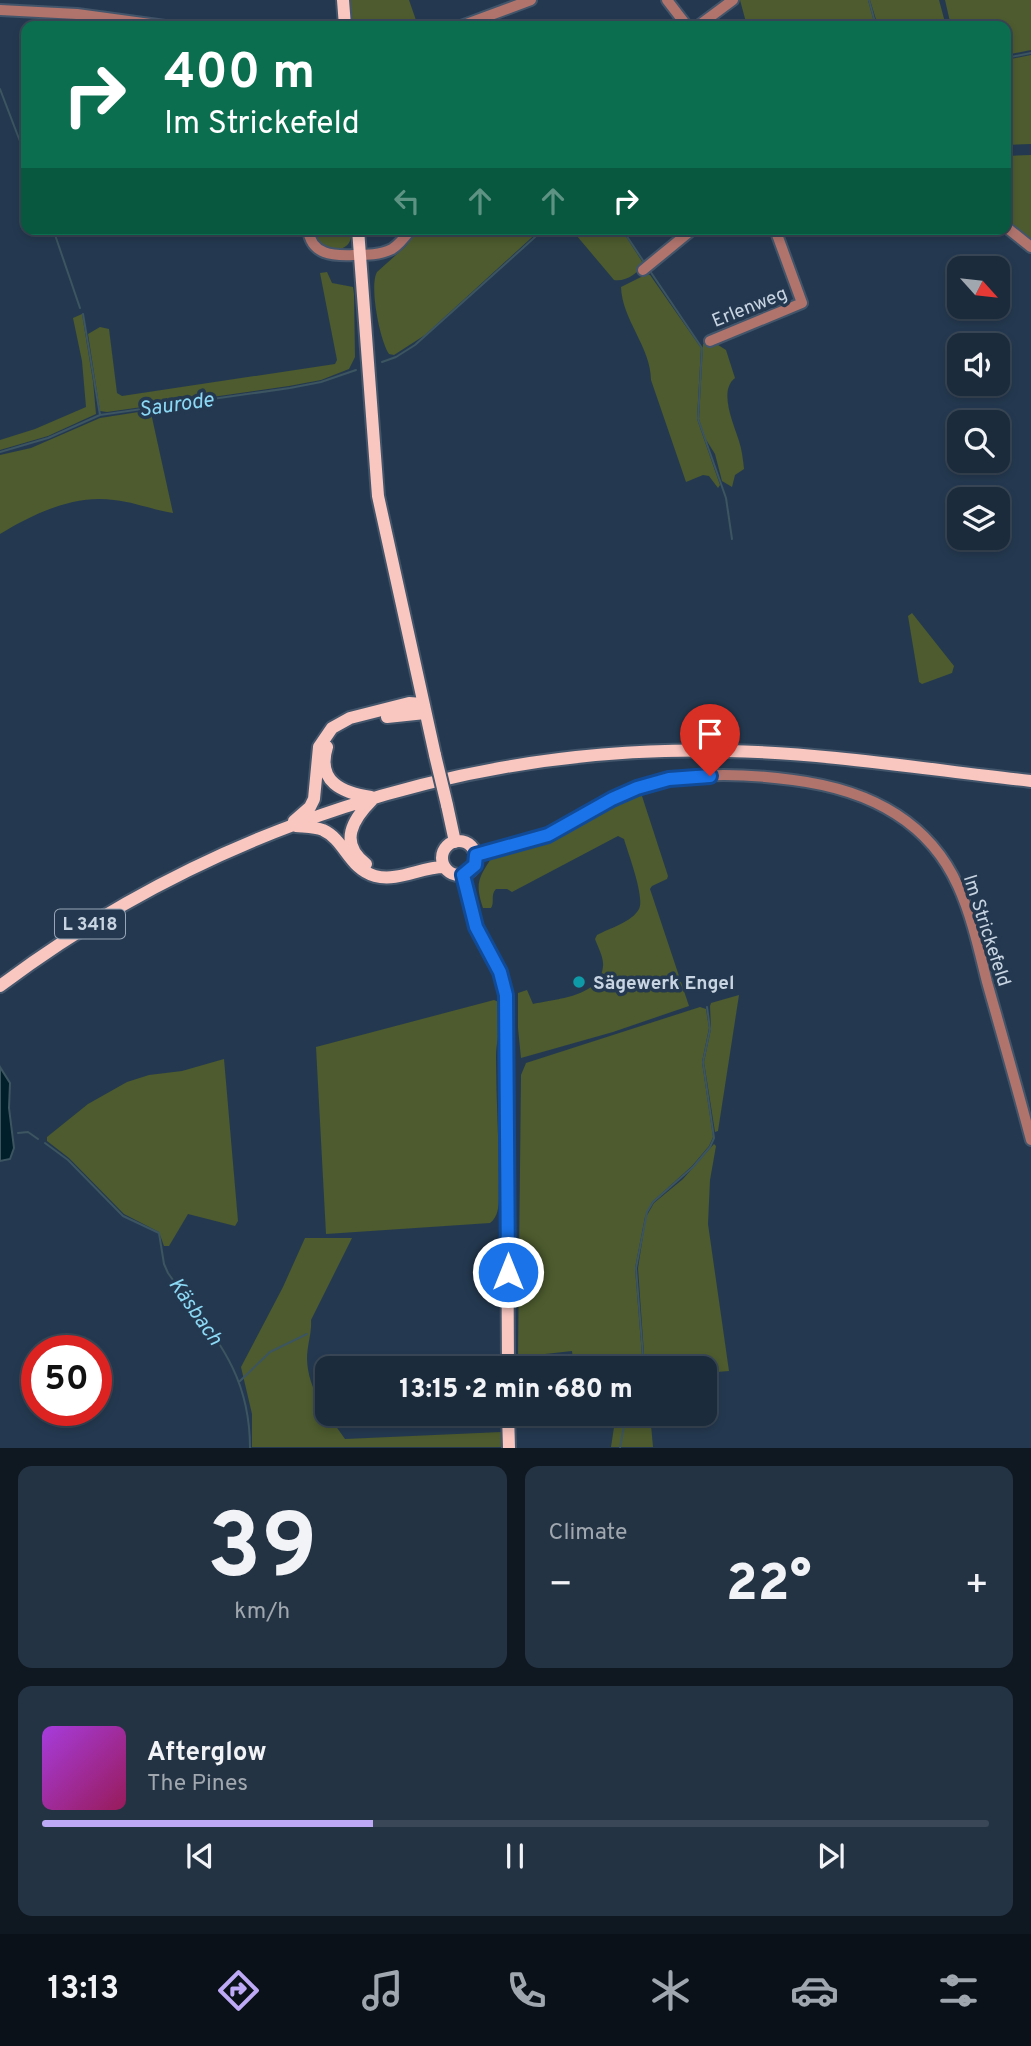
<!DOCTYPE html>
<html lang="en">
<head>
<meta charset="utf-8">
<style>
  :root { --surface:#1b2b3c; --page:#243343; --text:#f1f3f6; --muted:#a0a7af; --line:#394756; --accent:#bda9f5 }
  body { margin:0; font-family:Overpass,sans-serif; background:var(--page); color:var(--text); height:100vh; display:flex; flex-direction:column; font-size:26px; white-space:nowrap }
  * { box-sizing:border-box; margin:0 }
  p { font-size:23px; color:var(--muted) }
  .icon { flex:none; width:38px; height:38px; fill:none; stroke:currentColor; stroke-width:2; stroke-linecap:round; stroke-linejoin:round }
  .map { position:relative; height:1448px; overflow:hidden }
  .panel { display:flex; flex-direction:column; gap:18px; padding:18px; background:#0f1821; flex:1 }
  .panel>* { flex:none }
  .hud { position:absolute; left:21px; top:21px; width:990px; height:214px; border-radius:14px; box-shadow:0 4px 10px #0003,0 0 0 2px var(--line); background:#0b6e4f; color:#fff; overflow:hidden }
  .needle { width:46px; rotate:117deg }
  .fabs { position:absolute; left:947px; top:256px; display:grid; gap:14px }
  .fabs a { display:grid; place-items:center; width:63px; height:63px; border-radius:14px; background:var(--surface); box-shadow:0 4px 10px #0003,0 0 0 2px var(--line); font-size:35px }
  .speed { position:absolute; left:21px; top:1335px; display:flex; gap:14px; font-size:35px; font-weight:700; text-align:center }
  .speed>* { display:grid; place-content:center; width:91px; height:91px; border-radius:50%; background:var(--surface); box-shadow:0 4px 10px #0003,0 0 0 2px var(--line); line-height:1 }
  .speed .limit { border:10px solid #d22; background:#fff; color:#111 }
  .pin { position:absolute; display:grid; place-items:center; width:60px; height:60px; color:#fff; margin:-72px -30px; border-radius:50% 50% 50% 0; rotate:-45deg; box-shadow:0 0 7px #0007 }
  .pin .icon { rotate:45deg }
  .me { position:absolute; width:77px; margin:-38px; rotate:0deg; stroke-linejoin:round; filter:drop-shadow(0 0 5px #0008) }
  .turn { display:flex; align-items:center; gap:24px; height:147px; padding:0 28px; font-size:32px }
  .turn .icon { width:91px; height:91px; stroke-width:2.5 }
  .turn b { display:block; font-size:49px; line-height:60px }
  .lanes { display:flex; align-items:center; height:66px; padding:0 28px; background:#0003; justify-content:center; gap:35px; direction:ltr }
  .lanes .off { opacity:.35 }
  .big { font-size:52px; font-weight:800; line-height:1.1 }
  .panel .card { flex:1; display:flex; flex-direction:column; justify-content:center; gap:10px; min-width:0; padding:0 24px; border-radius:14px; background:var(--page) }
  .panel .dial { align-items:center; gap:0 }
  .dial b { font-size:91px; line-height:1 }
  .song { display:flex; align-items:center; gap:21px }
  .cover { width:84px; height:84px; border-radius:10px; background:linear-gradient(135deg,hsl(280 70% 55%),hsl(330 70% 35%)) }
  .played { height:7px; border-radius:4px; background:linear-gradient(90deg,var(--accent) 35%,var(--line) 35%) }
  .keys { display:flex; justify-content:space-around; direction:ltr }
  .heat { display:flex; justify-content:space-between; align-items:center; font-size:38px; direction:ltr }
  .panel .tiles { flex:1; display:grid; gap:18px; grid-template-columns:1fr 1fr }
  .card:last-child { grid-column:span 2 }
  .trip { position:absolute; left:315px; top:1356px; width:402px; height:70px; border-radius:14px; background:var(--surface); box-shadow:0 4px 10px #0003,0 0 0 2px var(--line); font-weight:800; line-height:70px; text-align:center }
  .tabs { display:flex; height:112px; justify-content:space-around; align-items:center; background:#0b1118; color:var(--muted) }
  .tabs .icon { width:49px; height:49px }
  .tabs .current { color:var(--accent) }
  .tabs b { font-size:32px; color:var(--text) }
  .map>svg:first-child { display:block }
  .green { fill:#4d5b2e }
  .water { fill:#001f2a; stroke:#3c5561; stroke-width:2 }
  .lines { fill:none; stroke-linecap:round; stroke-linejoin:round }
  .stream { stroke:#3c5561; stroke-width:2 }
  .minor-casing { stroke:#42556a; stroke-width:14 }
  .major-casing { stroke:#42556a; stroke-width:16 }
  .minor { stroke:#b0746d; stroke-width:10 }
  .major { stroke:#f9c6c0; stroke-width:12 }
  .major-bridge-casing { stroke:#42556a; stroke-width:16; stroke-linecap:butt }
  .major-bridge { stroke:#f9c6c0; stroke-width:12 }
  .route-casing { stroke:#114b97; stroke-width:18 }
  .route { stroke:#1a73e8; stroke-width:12 }
  .culture-dot { fill:#0f9aa8; stroke:#243950; stroke-width:2.5 }
  .labels { text-anchor:middle; stroke-width:7; stroke-linejoin:round; paint-order:stroke }
  .shield { fill:#243950; stroke:#97a6b6; stroke-width:2 }
  .shield-label { font-size:18px; font-weight:bold; fill:#c8d4e2 }
  .street-label { font-size:19px; fill:#c8d4e2; stroke:#243950 }
  .poi-label { font-size:19px; font-weight:bold; fill:#c8d4e2; stroke:#243950; text-anchor:start }
  .water-label { font-size:21px; font-style:italic; fill:#8cd9f6; stroke:#243950 }
</style>
</head>
<body>
<div class="map">
<svg width="1031" height="1448" viewBox="0 0 1031 1448">
  <rect width="100%" height="100%" fill="#243950"/>
  <path class="green" d="M350,0H409L418,26H351Z
    M740,0H868L875,26H747Z
    M870,0H939L946,26H878Z
    M945,0H1031V50L1006,55V26H951Z
    M1031,55V144L1006,145V60Z
    M1031,155V242L1006,223V156Z
    M314,229H352C352,247 343,251 327,249L318,242Z
    M418,229H541L425,335L394,355L389,354C380,341 369,286 377,272L406,246Z
    M571,229H621L643,263C639,273 626,282 614,280Z
    M327,272L332,283L353,287L354,294L355,357L349,369L321,380L289,386L107,412L100,411L88,334L100,327L109,329L117,393L122,396L335,364L337,360L320,273Z
    M647,274L650,275L701,348L697,419L720,485L718,488L709,476L703,475L686,482L651,380C651,347 622,320 621,287Z
    M82,314L93,381L96,414L48,436L0,450V440L35,429L86,407L82,361L73,318Z
    M715,343L726,350L735,378C718,391 734,424 739,441C742,450 743,460 744,469L735,475L732,487L722,481L715,454L705,438L699,419L703,344Z
    M145,411L151,413L173,513C153,510 134,502 114,500C74,494 33,514 0,534V455L31,448L100,418Z
    M912,613L954,666L952,673L922,684L919,682L908,616Z
    M641,793L668,876L667,879L652,886L650,889L689,1006L613,1032L521,1058L518,1028V993L527,990L533,1004C555,999 601,997 603,966C604,958 598,947 595,939L597,935C610,928 632,922 639,909C645,897 628,853 624,839L618,836L512,892L507,889H496C490,895 495,902 491,908H483C475,883 478,879 492,857L551,840L615,803Z
    M739,995L718,1131L715,1132L704,1062L711,1029L710,1006L711,1003Z
    M494,1000L501,1003C503,1022 496,1039 496,1057C496,1099 499,1141 499,1182C498,1195 502,1214 490,1223L326,1234L316,1047Z
    M700,1007L706,1009L709,1028L702,1062L713,1137L709,1146L692,1166L652,1202L645,1217L635,1268L643,1368H574L572,1351L518,1357L521,1075L526,1063Z
    M224,1059L238,1221L235,1226L188,1214L169,1246H164L159,1232L124,1214L69,1158L47,1141V1137L88,1104L127,1082L149,1075L182,1071Z
    M714,1144L716,1146L710,1180L708,1224L729,1371L705,1373V1368H645L638,1268L646,1217L654,1203L683,1179Z
    M305,1238H352L311,1320C312,1333 307,1345 307,1359C308,1391 328,1414 345,1439L501,1432V1447H252V1414L241,1367L283,1287Z
    M616,1414H650L653,1447H611Z"/>
  <path class="water" d="M0,1067L10,1083L9,1108L14,1148L10,1159L0,1161Z"/>
  <g class="lines">
    <path class="stream" d="M869,0L876,26
      M1006,58L1031,53
      M0,89L26,157
      M53,229L80,308
      M622,229L644,262
      M650,271L702,348L698,419L726,498L732,539
      M83,314L100,415
      M382,362L396,357L415,345L544,229
      M0,452L48,438L100,415L290,388L321,382L356,370
      M18,1133L28,1132L38,1139
      M45,1143L68,1160L123,1216L159,1233L164,1264L168,1273C210,1333 250,1368 250,1448
      M644,1368L636,1268L647,1212L653,1202L693,1167L710,1147L714,1138L703,1062L710,1029L707,1007
      M240,1381L270,1352L307,1334
      M620,1448L626,1414"/>
    <g class="minor-casing">
      <path id="minor" d="M667,0L687,26
        M0,10L77,14L165,26
        M461,26L531,0
        M698,26L733,0
        M1006,227L1031,247
        M308,229C311,255 333,256 354,255C367,255 380,255 392,249C400,244 405,237 411,229
        M643,270L693,229
        M710,341L802,303L775,229
        M476,855C505,848 535,842 562,829C592,814 618,793 651,784C695,771 748,774 793,780C864,789 927,817 958,886C972,917 979,950 987,982C1002,1035 1017,1087 1031,1140"/>
    </g>
    <g class="major-casing">
      <path id="major" d="M343,0L345,26
        M358,229L378,496L435,755
        M387,717L425,713
        M327,747C316,782 343,793 371,797
        M447,805L455,842
        M294,821L310,807L314,799L319,747L332,728L350,718L409,703L423,704
        M296,826C305,827 315,827 323,830C345,840 349,869 375,876C398,882 421,867 444,867
        M442 858a17 17 0 1 1 34 0a17 17 0 1 1-34 0Z
        M366,864C338,843 353,819 372,800
        M463,875L476,927L500,972L506,995L508,1368
        M0,986C208,830 466,744 727,751C829,753 930,770 1031,781
        M508,1414L509,1448"/>
    </g>
    <use href="#minor" class="minor"/>
    <use href="#major" class="major"/>
    <g class="major-bridge-casing">
      <path id="major-bridge" d="M435,755L447,805"/>
    </g>
    <use href="#major-bridge" class="major-bridge"/>
  </g>
  <g class="lines">
    <g class="route-casing">
      <path id="route" d="M508,1272L506,995L500,972L476,927L463,875L475,865L476,855L548,835L612,799L637,788L669,779L710,776"/>
    </g>
    <use href="#route" class="route"/>
  </g>
  <circle class="culture-dot" cx="579" cy="982" r="7"/>
  <g class="labels">
    <rect class="shield" x="55" y="909.5" width="70" height="29" rx="5"/>
    <g class="shield-label">
      <text x="90" y="930">L 3418</text>
    </g>
    <g class="street-label">
      <text transform="translate(749 306) rotate(-22)" y="7">Erlenweg</text>
      <text transform="translate(988 930) rotate(72)" y="7">Im Strickefeld</text>
    </g>
    <g class="poi-label">
      <text x="593" y="989">Sägewerk Engel</text>
    </g>
    <g class="water-label">
      <text transform="translate(176 404) rotate(-8)" y="7">Saurode</text>
      <text transform="translate(196 1311) rotate(55)" y="7">Käsbach</text>
    </g>
  </g>
</svg>
<div class="fabs">
<a><svg class="needle" viewBox="-14 -14 28 28"><path d="M0-13l5 13h-10z" fill="#e53935"/><path d="M0 13l5-13h-10z" fill="#a0a7af"/></svg></a>
<a><svg class="icon" aria-label="sound" viewBox="0 0 24 24"><path d="M4 9h4l5-4v14l-5-4H4zM17 9q2 3 0 6"/></svg></a>
<a><svg class="icon" aria-label="search" viewBox="0 0 24 24"><circle cx="10" cy="10" r="6"/><path d="M15 15l6 6"/></svg></a>
<a><svg class="icon" aria-label="layers" viewBox="0 0 24 24"><path d="M12 4l9 5-9 5-9-5zM3 14l9 5 9-5"/></svg></a>
</div>
<div class="speed"><div class="limit">50</div></div>
<div class="pin" style="left:710px;top:776px;background:#d93025"><svg class="icon" aria-label="arrive" viewBox="0 0 24 24"><path d="M6 21V4h12l-3 4 3 4H6"/></svg></div>
<svg class="me" style="left:508px;top:1272px" viewBox="-20 -20 40 40"><circle r="17" fill="#1a73e8" stroke="#fff" stroke-width="3"/><path d="M0-11L8 9 0 5-8 9z" fill="#fff"/></svg>
<div class="trip">13:15 · 2 min · 680 m</div>
<div class="hud">
<div class="turn"><svg class="icon" aria-label="right" viewBox="0 0 24 24"><path d="M7 20v-9h11M14 6l5 5-5 5"/></svg><div><b>400 m</b>Im Strickefeld</div></div>
<div class="lanes"><svg class="icon off" aria-label="left" viewBox="0 0 24 24"><path d="M17 20v-9H6M10 6l-5 5 5 5"/></svg><svg class="icon off" aria-label="ahead" viewBox="0 0 24 24"><path d="M12 20V5M6 11l6-6 6 6"/></svg><svg class="icon off" aria-label="ahead" viewBox="0 0 24 24"><path d="M12 20V5M6 11l6-6 6 6"/></svg><svg class="icon" aria-label="right" viewBox="0 0 24 24"><path d="M7 20v-9h11M14 6l5 5-5 5"/></svg></div>
</div>
</div>
<section class="panel">
<div class="tiles">
<div class="card dial"><b>39</b><p>km/h</p></div>
<div class="card"><p>Climate</p>
<div class="heat"><a>−</a><b class="big">22°</b><a>+</a></div>
</div>
<div class="card">
<div class="song"><i class="cover"></i><div><b>Afterglow</b><p>The Pines</p></div></div>
<div class="played"></div>
<div class="keys"><svg class="icon" aria-label="previous" viewBox="0 0 24 24"><path d="M18 5L8 12l10 7zM5 5v14"/></svg><svg class="icon" aria-label="pause" viewBox="0 0 24 24"><path d="M8 5v14M16 5v14"/></svg><svg class="icon" aria-label="next" viewBox="0 0 24 24"><path d="M6 5l10 7-10 7zM19 5v14"/></svg></div>
</div>
</div>
</section>
<nav class="tabs">
<b>13:13</b>
<svg class="icon current" aria-label="directions" viewBox="0 0 24 24"><path d="M12 3l9 9-9 9-9-9zM9 14v-3h6M13 9l2 2-2 2"/></svg>
<svg class="icon" aria-label="music" viewBox="0 0 24 24"><path d="M9 18V5l10-2v13"/><circle cx="6" cy="18" r="3"/><circle cx="16" cy="16" r="3"/></svg>
<svg class="icon" aria-label="phone" viewBox="0 0 24 24"><path d="M5 4h4l2 5-3 2q2 4 5 5l2-3 5 2v4C11 20 4 13 5 4z"/></svg>
<svg class="icon" aria-label="climate" viewBox="0 0 24 24"><path d="M12 3v18M4 7l16 10M4 17L20 7"/></svg>
<svg class="icon" aria-label="car" viewBox="0 0 24 24"><path d="M5 17H2v-5l4-1 3-4h7l3 4 3 1v5h-3M9 17h6M6 11h13"/><circle cx="7" cy="17" r="2"/><circle cx="17" cy="17" r="2"/></svg>
<svg class="icon" aria-label="filters" viewBox="0 0 24 24"><path d="M4 7h16M4 17h16"/><circle cx="9" cy="7" r="2"/><circle cx="15" cy="17" r="2"/></svg>
</nav>
</body>
</html>
